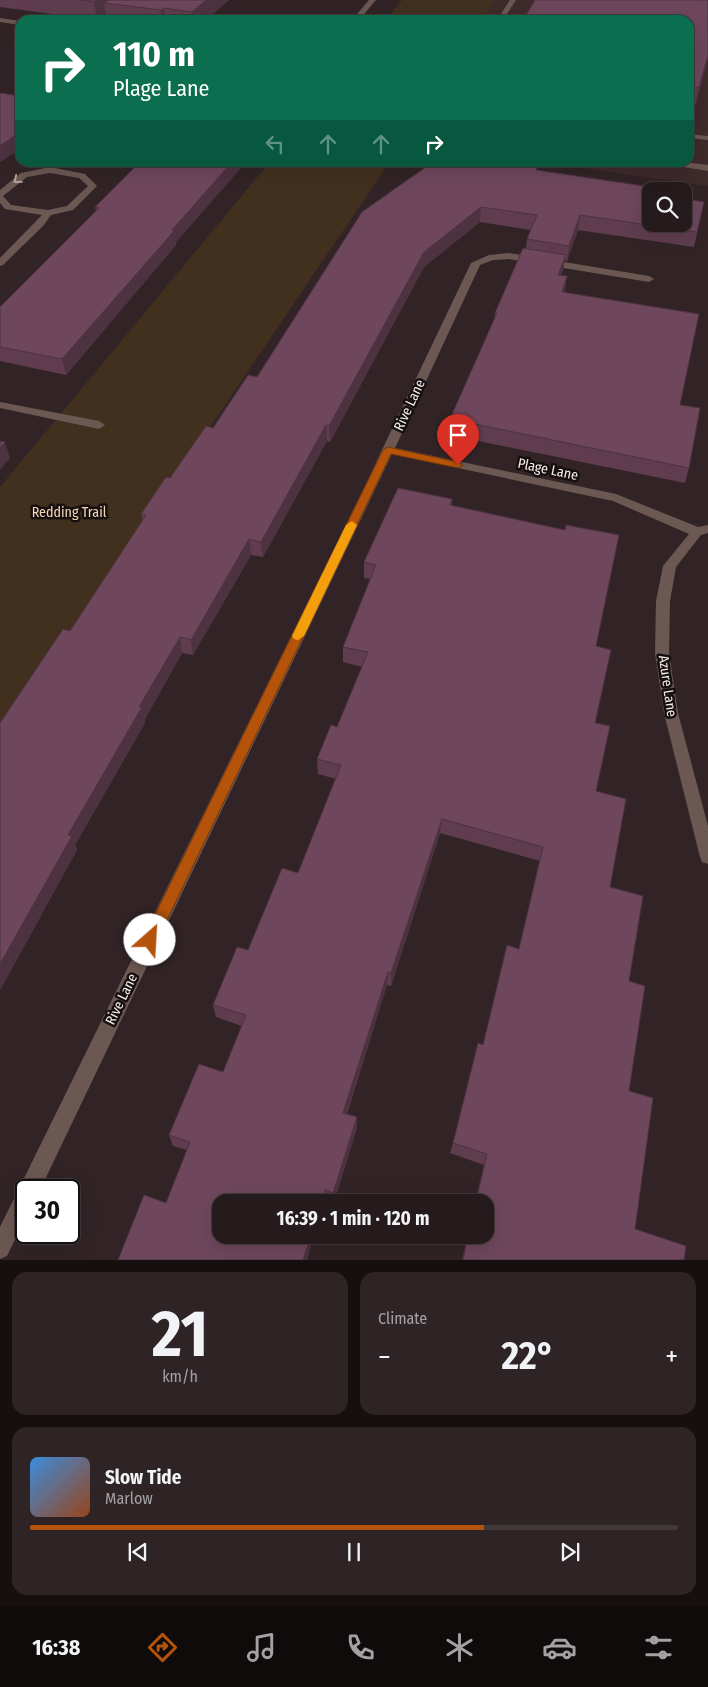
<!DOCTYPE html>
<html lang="en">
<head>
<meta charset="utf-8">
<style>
  :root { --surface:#261b1c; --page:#2e2425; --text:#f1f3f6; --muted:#a4a1a3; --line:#42393b; --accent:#b45309 }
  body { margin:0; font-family:"Fira Sans Condensed",sans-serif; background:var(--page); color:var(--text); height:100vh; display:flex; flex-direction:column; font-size:19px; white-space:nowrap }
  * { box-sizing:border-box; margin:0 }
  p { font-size:16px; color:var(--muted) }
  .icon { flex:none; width:28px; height:28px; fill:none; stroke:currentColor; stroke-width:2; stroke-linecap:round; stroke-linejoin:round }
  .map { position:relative; height:1260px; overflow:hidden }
  .panel { display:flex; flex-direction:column; gap:12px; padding:12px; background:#150f0f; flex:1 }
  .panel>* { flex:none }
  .hud { position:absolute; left:15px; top:15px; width:679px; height:152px; border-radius:15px; box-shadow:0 5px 20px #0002,0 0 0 1px var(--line); background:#0b6e4f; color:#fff; overflow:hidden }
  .buttons { position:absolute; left:642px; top:182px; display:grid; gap:10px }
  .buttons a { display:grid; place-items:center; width:50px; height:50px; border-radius:10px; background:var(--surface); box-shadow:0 5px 20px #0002,0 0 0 1px var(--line); font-size:25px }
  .speed { position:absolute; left:15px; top:1179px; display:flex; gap:10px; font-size:25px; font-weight:700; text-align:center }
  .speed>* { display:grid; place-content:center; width:65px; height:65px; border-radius:50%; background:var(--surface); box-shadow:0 5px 20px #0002,0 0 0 1px var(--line); line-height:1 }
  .speed .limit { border:2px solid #111; border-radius:8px; background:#fff; color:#111 }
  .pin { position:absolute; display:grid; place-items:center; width:42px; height:42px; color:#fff; margin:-51px -21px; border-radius:50% 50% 50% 0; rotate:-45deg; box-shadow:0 0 5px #0007 }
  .pin .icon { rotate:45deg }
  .me { position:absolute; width:55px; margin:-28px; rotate:26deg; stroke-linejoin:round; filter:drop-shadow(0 0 4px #0008) }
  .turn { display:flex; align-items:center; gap:18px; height:105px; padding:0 15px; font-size:22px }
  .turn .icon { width:65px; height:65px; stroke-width:2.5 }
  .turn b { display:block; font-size:35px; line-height:42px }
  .lanes { display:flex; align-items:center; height:48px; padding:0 15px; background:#0003; justify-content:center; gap:25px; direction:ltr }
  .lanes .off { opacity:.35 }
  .big { font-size:38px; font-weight:700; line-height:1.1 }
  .panel .widget { flex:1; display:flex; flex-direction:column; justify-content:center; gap:8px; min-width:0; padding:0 18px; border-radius:15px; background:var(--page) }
  .panel .dial { align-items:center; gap:0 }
  .dial b { font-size:65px; line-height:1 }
  .song { display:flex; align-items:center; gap:15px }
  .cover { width:60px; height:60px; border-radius:8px; background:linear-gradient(135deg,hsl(210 70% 55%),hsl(20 70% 35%)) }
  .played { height:5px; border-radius:2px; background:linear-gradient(90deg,var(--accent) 70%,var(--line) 70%) }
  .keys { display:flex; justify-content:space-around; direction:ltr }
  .heat { display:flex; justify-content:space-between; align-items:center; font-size:28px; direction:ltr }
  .panel .tiles { flex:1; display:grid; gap:12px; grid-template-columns:1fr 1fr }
  .widget:last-child { grid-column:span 2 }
  .trip { position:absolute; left:212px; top:1194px; width:282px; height:50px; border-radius:15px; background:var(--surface); box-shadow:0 5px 20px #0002,0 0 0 1px var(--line); font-weight:700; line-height:50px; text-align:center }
  .menu { display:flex; height:80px; justify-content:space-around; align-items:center; background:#0f0b0b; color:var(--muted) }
  .menu .icon { width:35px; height:35px }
  .menu .current { color:var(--accent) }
  .menu b { font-size:22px; color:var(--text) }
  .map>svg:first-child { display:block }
  .built { fill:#3f2a2c }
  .green { fill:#42301f }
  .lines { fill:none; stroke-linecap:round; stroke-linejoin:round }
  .service { fill:#6c5852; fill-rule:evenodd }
  .minor { fill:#6c5852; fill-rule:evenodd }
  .wall { fill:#5f3d4f }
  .shaded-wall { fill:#4d3240 }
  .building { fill:#6e475c; stroke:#4d3240 }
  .oneway { stroke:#b2a2a0 }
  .route { fill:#b45309; stroke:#753606 }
  .slow { fill:#f59e0b }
  .labels { text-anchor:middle; stroke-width:5; stroke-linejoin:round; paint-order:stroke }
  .street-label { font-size:14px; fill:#f7edee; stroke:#160f10 }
  .park-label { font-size:14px; fill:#f8d8b9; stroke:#160f10 }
</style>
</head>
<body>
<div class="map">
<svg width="708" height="1260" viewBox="0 0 708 1260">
  <rect width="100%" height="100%" fill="#322426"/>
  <path class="built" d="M495,0H708V186L546,163L689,162V20H482Z"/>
  <path class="green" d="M402,0H495L482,20H386Z
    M269,163H389L0,737V487Z"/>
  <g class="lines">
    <path class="service" d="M125,0H132L106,20H99Z
      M369,0H376L359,20H352Z
      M510,0H516L503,20H497Z
      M0,18L20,21V25L0,22Z
      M689,134L708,136V140L689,138Z
      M653,162H683L708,165V171Z"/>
    <path class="minor" d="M50,167L85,174L97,186L73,210L51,215L43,226L3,265L0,266V258L42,215L5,209L0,203V190L21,173ZM50,173L79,178L88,186L67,206L48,210L11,205L3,196L27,177Z
      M509,253L649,276L654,279L649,282L509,259L493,260L480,265L395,448L616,494L698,527L708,525V533L701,535L676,567L670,601L669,653L678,713L708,826V864L702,862L700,857L664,713L655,653L656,601L663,566L689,534L613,501L392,454L40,1190H26V1217L7,1256L0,1259V1227L361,494L471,263L489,255Z
      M0,402L99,421L105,425L99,429L0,408Z"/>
  </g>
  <path class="wall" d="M0,0H229L206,20H107L106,13L97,20L0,7Z
    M708,0V58L693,114L689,113V20Z
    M0,93L20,96V149L0,162Z
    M110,162H246L176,242V245L66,375L0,361V307L96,211L95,207L136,167Z
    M537,168L536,170L686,199L704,202L694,247L578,230L567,261L565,260L563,270L561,275L565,291V293L680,405L689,468L685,483L449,435L450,419L494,319L495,313L526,248L527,239L531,230L480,222L424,267L330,442L327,441L263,557L251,555L193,655L182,653L145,719V723L75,845L77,850L0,990L70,631L143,521L141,514L170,478L257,377L362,212Z
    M452,499V506L596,646V791L610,887L629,981V1091L635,1229L684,1260H462L468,1235H486V1202H475L484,1165L450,1153L453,1143L483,1045L519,949L540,861L440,833L391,986L387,985L347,1114L357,1117V1128L334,1202L325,1200V1202H221V1235H314L307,1260H118L166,1203L187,1150L173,1146L169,1135L223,1072L242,1026L216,1017L213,1005L298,873L336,779L318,774L317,759L337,727L362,667L343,662V647L370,579L364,578V562Z"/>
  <path class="shaded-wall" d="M97,0H122L104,3L106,13L97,20L94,2Z
    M206,0H229L206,20H193L192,12Z
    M164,8L165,20H162L161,10Z
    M708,55V58L693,114L699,88Z
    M17,134L20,149L0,162V146Z
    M232,162H246L176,242V245L66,375L62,359L172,230Z
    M481,207L480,222L424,267L330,442L329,426L424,252Z
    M580,215L578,230L567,261L569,246Z
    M566,255L563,270L556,290L558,275Z
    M567,276L565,291L559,308L562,292Z
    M326,425L327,441L263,557L261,542Z
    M5,442L10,458L0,470V449Z
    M249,539L251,555L193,655L191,640Z
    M180,637L182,653L145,719V723L75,845L77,850L0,990V964L68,835L139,707Z
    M442,819L440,833L391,986V973Z
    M388,972L387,985L343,1124V1113Z
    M357,1117V1128L334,1202L333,1193Z
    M325,1190V1202H321Z
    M311,1235H314L307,1260H303Z"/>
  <path class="building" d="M80,0H97L94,2Z
    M109,0H206L192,12L164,8L161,10L104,3Z
    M535,0H708V55L699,88L689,87V20H523Z
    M0,93L20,96V135L17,134L0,146Z
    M140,162H232L172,230H175L62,359L0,347V307L99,208L95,207Z
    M433,162H486L537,168L536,170L678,191H651V224H684V192L688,193L686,199L704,202L697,232L580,215L569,246L527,239L537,215L481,207L424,252L329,426L326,425L261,542L249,539L191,640L180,637L139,707H142L68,835L72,836L0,964V723L63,629L70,631L146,515L141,514L166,477L170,478L206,426L213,428L248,375L257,377L362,212Z
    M523,248L566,255L558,275L567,276L562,292L699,314L680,405L700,408L689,468L450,419L497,313H495Z
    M0,441L5,442L0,449Z
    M398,488L452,499L450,505L565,530L566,525L619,535L596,646L611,650L595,723L610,726L596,791L626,799L610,887L643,896L629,981L645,986L629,1091L653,1098L635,1229L686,1246L684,1260H463L468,1235H486V1202H476L487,1154L453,1143L478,1043L483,1045L507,945L519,949L543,847L442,819L391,973L388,972L343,1113L357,1117L333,1193L325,1190L321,1202H221V1235H311L303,1260H118L144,1195L166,1203L190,1142L169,1135L199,1064L223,1072L246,1015L213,1005L237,947L248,950L282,868L298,873L341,765L317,759L331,725L337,727L368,652L343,647L376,565L364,562Z"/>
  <defs><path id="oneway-chevron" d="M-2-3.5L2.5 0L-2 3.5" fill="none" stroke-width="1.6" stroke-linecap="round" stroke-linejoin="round" transform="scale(1.25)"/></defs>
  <use class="oneway" href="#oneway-chevron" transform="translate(17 180) rotate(141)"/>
  <path class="route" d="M388,447L458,462L463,465L458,468L391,454L155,945L150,947L145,945L143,940L145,935L383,450Z"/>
  <path class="slow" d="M352,521L357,525L304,636L298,640L294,639L292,636L346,525Z"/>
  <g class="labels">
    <g class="street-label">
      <text transform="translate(409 405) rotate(-65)" y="5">Rive Lane</text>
      <text transform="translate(548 469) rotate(12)" y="5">Plage Lane</text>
      <text transform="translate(668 686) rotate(82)" y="5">Azure Lane</text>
      <text transform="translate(121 999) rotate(-64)" y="5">Rive Lane</text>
    </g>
    <g class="park-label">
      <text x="69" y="517">Redding Trail</text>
    </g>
  </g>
</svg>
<div class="buttons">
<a><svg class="icon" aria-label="search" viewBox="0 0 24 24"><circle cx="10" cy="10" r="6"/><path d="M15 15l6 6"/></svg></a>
</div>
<div class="speed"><div class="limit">30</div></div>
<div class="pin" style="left:458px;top:465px;background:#d93025"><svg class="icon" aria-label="arrive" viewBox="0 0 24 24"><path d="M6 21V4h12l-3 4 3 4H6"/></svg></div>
<svg class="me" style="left:150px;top:940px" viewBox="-20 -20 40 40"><circle r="19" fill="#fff"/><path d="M0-13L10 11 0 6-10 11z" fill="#b45309"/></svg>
<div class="trip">16:39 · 1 min · 120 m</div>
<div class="hud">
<div class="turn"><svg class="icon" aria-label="right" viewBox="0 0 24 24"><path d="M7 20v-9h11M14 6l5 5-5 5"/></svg><div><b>110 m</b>Plage Lane</div></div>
<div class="lanes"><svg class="icon off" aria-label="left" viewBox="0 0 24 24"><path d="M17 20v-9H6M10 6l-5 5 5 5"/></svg><svg class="icon off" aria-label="ahead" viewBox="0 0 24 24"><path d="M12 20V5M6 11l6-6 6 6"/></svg><svg class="icon off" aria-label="ahead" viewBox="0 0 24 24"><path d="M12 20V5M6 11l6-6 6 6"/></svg><svg class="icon" aria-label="right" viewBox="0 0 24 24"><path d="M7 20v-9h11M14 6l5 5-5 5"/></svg></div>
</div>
</div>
<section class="panel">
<div class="tiles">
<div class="widget dial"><b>21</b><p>km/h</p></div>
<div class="widget"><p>Climate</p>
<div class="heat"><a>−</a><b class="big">22°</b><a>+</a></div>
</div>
<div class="widget">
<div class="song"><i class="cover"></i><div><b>Slow Tide</b><p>Marlow</p></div></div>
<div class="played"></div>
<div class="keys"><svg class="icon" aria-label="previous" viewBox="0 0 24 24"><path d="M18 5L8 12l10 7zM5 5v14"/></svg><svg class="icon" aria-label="pause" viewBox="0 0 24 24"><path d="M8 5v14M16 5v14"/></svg><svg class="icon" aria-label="next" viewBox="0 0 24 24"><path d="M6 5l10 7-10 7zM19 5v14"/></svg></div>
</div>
</div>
</section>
<nav class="menu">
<b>16:38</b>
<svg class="icon current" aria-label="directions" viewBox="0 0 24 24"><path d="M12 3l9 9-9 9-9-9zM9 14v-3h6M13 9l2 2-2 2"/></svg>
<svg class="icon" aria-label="music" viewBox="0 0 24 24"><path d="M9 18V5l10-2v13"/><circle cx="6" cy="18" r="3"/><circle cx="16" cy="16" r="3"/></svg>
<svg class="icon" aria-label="phone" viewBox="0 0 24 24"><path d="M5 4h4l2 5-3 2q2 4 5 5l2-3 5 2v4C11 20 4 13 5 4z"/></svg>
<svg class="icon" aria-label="climate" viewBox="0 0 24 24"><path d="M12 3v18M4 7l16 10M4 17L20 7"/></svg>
<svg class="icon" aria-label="car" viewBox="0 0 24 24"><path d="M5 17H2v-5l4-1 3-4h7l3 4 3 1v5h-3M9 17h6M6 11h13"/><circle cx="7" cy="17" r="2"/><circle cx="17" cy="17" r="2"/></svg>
<svg class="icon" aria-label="filters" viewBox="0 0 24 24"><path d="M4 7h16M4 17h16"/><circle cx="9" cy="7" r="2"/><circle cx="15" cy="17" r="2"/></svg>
</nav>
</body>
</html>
